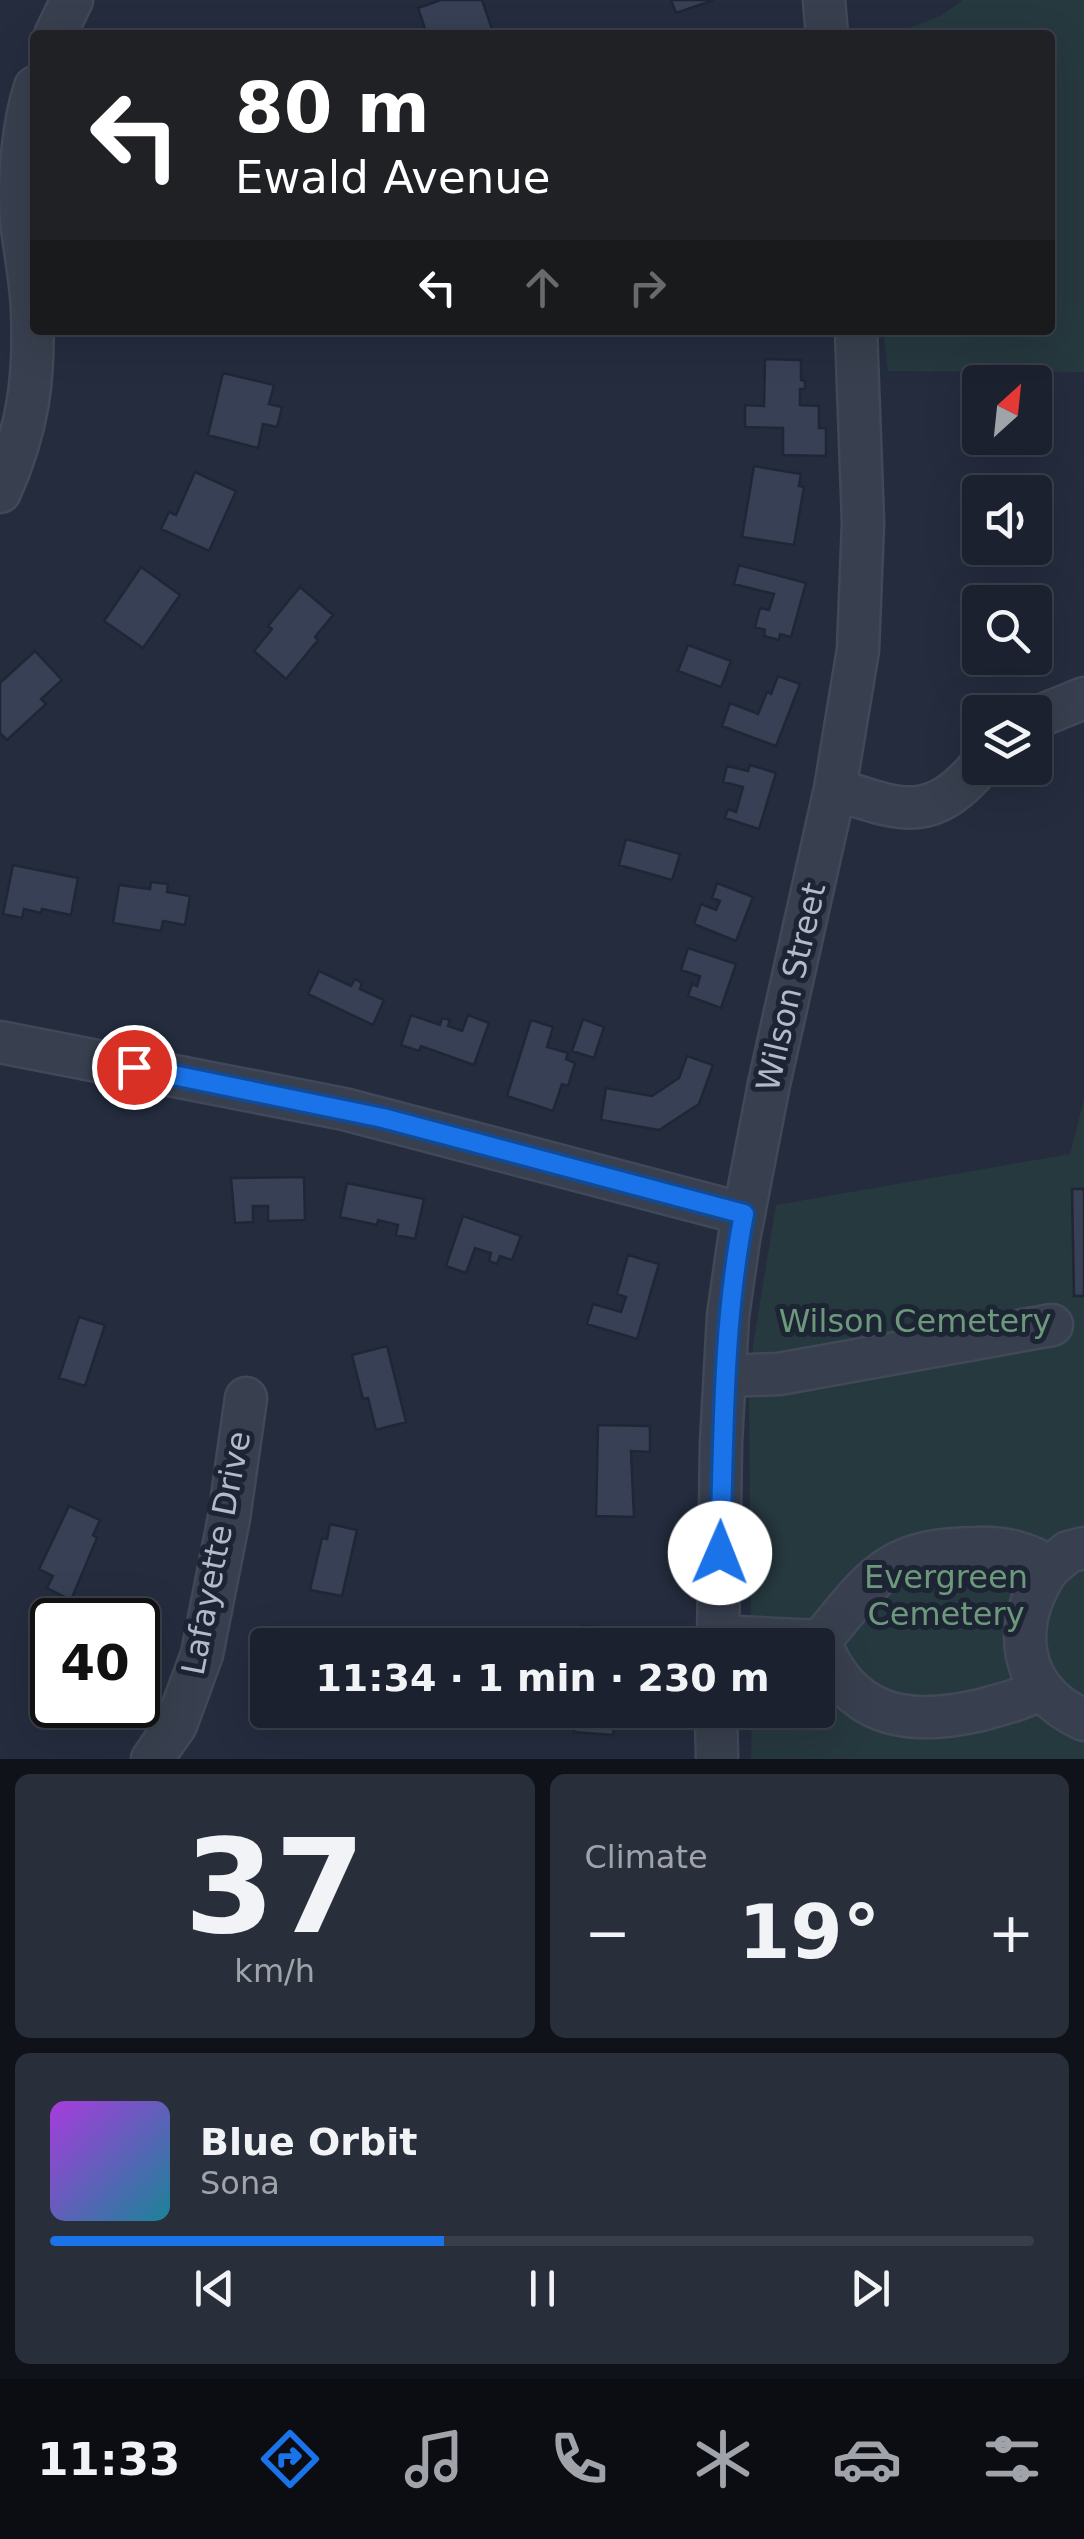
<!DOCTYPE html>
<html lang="en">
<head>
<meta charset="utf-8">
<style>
  :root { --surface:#1b212e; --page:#282e3a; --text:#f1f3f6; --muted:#a0a3aa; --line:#393e4a; --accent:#1a73e8 }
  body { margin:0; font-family:"DejaVu Sans",sans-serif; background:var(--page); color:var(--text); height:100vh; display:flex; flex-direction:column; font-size:38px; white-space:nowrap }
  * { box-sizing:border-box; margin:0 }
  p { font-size:32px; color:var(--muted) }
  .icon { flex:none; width:55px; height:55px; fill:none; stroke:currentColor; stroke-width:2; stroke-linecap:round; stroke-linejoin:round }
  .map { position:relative; height:1759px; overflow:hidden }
  .drawer { display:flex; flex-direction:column; gap:15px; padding:15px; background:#0f1219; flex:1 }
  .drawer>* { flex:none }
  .banner { position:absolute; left:30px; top:30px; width:1025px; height:305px; border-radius:10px; box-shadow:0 10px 40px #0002,0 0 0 2px var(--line); background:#202124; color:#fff; overflow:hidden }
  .needle { width:65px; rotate:27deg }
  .tools { position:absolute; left:962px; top:365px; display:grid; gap:20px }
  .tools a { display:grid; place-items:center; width:90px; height:90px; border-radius:10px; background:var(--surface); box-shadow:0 10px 40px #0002,0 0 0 2px var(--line); font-size:50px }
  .speed { position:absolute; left:30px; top:1598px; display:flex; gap:20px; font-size:50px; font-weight:700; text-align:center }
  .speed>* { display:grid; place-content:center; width:130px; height:130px; border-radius:50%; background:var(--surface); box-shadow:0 10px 40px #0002,0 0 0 2px var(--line); line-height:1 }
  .speed .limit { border:5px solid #111; border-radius:15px; background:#fff; color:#111 }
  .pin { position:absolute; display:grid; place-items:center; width:85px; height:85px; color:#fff; margin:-42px; border:5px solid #fff; border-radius:50%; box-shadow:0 2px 10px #0007 }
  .me { position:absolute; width:110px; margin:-55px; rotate:1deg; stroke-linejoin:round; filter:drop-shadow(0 0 8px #0008) }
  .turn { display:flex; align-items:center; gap:35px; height:210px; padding:0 40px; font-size:45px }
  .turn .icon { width:130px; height:130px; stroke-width:2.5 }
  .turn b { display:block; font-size:70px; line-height:85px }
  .lanes { display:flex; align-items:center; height:95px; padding:0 40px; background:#0003; justify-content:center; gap:50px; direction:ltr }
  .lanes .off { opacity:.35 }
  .big { font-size:75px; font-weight:700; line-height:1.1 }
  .drawer .widget { flex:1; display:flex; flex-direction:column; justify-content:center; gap:15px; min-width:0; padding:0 35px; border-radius:15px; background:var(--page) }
  .drawer .dial { align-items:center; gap:0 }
  .dial b { font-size:130px; line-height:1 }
  .song { display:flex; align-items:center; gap:30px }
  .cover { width:120px; height:120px; border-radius:15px; background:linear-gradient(135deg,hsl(280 70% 55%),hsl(190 70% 35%)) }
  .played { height:10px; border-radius:5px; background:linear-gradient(90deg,var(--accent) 40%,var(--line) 40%) }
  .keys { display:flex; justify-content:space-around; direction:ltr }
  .heat { display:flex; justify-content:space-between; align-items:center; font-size:55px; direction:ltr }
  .drawer .tiles { flex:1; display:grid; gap:15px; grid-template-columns:1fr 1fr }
  .widget:last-child { grid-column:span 2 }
  .trip { position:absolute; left:250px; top:1628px; width:585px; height:100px; border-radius:10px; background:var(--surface); box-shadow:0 10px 40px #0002,0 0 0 2px var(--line); font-weight:700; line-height:100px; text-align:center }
  .menu { display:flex; height:160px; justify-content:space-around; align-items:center; background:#0b0d12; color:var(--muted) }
  .menu .icon { width:70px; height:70px }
  .menu .active { color:var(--accent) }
  .menu b { font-size:45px; color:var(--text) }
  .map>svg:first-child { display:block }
  .green { fill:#26393f }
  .building { fill:#374054; stroke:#1f2635; stroke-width:2.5 }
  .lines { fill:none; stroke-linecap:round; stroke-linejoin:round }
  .minor-casing { stroke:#414857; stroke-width:45 }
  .minor { stroke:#383f4e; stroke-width:40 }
  .route-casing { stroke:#114b97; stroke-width:25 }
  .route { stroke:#1a73e8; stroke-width:18 }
  .labels { text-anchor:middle; stroke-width:10; stroke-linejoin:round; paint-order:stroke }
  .street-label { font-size:32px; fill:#b4bac9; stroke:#1d2433 }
  .park-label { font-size:32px; fill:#6c997b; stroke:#1d2433 }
</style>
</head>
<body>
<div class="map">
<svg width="1084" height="1759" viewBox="0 0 1084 1759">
  <rect width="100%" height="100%" fill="#242c3e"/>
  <path class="green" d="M963,0H1084V372L888,371L883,330H1050V35H891L940,16Z
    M1084,1099V1759H751L752,1710H818V1645H751L749,1394L753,1346L776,1205L1070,1154Z"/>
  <path class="building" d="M441,0H482L494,35H427L418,8Z
    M671,0H714L676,13Z
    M765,359L801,360V380L805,381V389H800V405L819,406V428H826V456L783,455V428L745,427V405L764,406Z
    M223,373L274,385L269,404L282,407L277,427L263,424L258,448L208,435Z
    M754,466L801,474L799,486L804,487L794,545L742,537Z
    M195,472L236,491L209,551L161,529L169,512L176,515Z
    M739,565L806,583L791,637L780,634L779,640L764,636L765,630L755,627L760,608L769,610L774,594L734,584Z
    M141,567L180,595L143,648L104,621Z
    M300,587L333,615L315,637L318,640L286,679L254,651L272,629L268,626Z
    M688,645L731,661L721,687L678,671Z
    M35,651L62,680L41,699L46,704L7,740L0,733V683Z
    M778,676L800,684L776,746L722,726L730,703L758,714L767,692L771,694Z
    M750,765L776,773L759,829L725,818L728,809L736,812L743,787L723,782L727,766L748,771Z
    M626,839L680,854L672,880L619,865Z
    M13,865L78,878L71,915L42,909L41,913L24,909L22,918L3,914Z
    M151,882L168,884L167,892L190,896L185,925L163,921L161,931L113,923L119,885L150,889Z
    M717,883L753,897L736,941L694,924L701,904L716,910L720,901L712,898Z
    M688,948L736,964L721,1008L688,996L692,984L697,986L700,976L681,970Z
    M319,971L351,986L355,979L362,983L360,989L384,1000L373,1025L308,994Z
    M411,1015L440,1025L442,1018L450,1020L448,1026L462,1031L468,1015L489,1023L474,1065L421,1046L419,1051L401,1045Z
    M583,1019L604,1027L594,1058L572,1051Z
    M531,1020L553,1027L547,1047L568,1053L566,1059L575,1063L568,1086L562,1084L553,1111L507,1096Z
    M687,1056L713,1065L699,1104L659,1130L601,1120L606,1088L652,1096L679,1078Z
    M304,1177L305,1220L268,1221V1206H253V1222L235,1223L231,1178Z
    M347,1183L424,1199L415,1239L396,1235L398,1225L378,1220L377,1225L340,1217Z
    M1072,1189H1084V1296H1074Z
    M463,1216L521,1236L512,1260L500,1256L497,1264L489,1261L491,1253L475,1248L466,1273L446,1266Z
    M628,1255L659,1264L637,1339L587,1324L593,1304L621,1312L626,1297L617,1294Z
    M79,1317L105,1325L85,1386L59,1378Z
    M387,1346L406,1422L376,1430L368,1398L363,1399L352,1355Z
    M598,1425L650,1426V1452L631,1451L634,1517L596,1516Z
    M69,1506L100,1520L93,1535L97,1538L71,1600L47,1588L53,1576L39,1569Z
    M330,1524L357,1530L342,1596L310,1590L322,1538L327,1539Z
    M582,1626L622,1629L621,1645H581Z
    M575,1710H615L613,1735L574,1732Z"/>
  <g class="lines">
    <g class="minor-casing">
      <path id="minor" d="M824,0L827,35
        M55,35L72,0
        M0,492C28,430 35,378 32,310C31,280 24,249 21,218C18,179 23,123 35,87
        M1035,718L1084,698
        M835,789C900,810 930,825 980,766
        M0,1042L344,1109L744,1214
        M725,1376L779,1374L1052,1325
        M1049,1568L1068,1552L1084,1548
        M718,1636L820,1641
        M718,1645L721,1443L728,1316L739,1239L769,1084L835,789L858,650L863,523L856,330
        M1040,1689C1021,1700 1002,1704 981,1710C908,1727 849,1718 820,1641C874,1577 886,1549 977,1548C1001,1547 1030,1552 1049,1568C1010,1626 1017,1690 1084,1720
        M716,1710L717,1759
        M152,1759L176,1725L202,1654L229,1518L246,1398"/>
    </g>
    <use href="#minor" class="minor"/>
  </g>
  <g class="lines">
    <g class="route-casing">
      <path id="route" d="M134,1067L383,1118L744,1214C722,1326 724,1439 720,1553"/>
    </g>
    <use href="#route" class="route"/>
  </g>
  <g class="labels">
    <g class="street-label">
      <text transform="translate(791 987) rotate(-77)" y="11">Wilson Street</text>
      <text transform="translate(216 1553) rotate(-79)" y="11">Lafayette Drive</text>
    </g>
    <g class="park-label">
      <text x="915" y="1332">Wilson Cemetery</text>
      <text x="946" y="1588">Evergreen<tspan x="946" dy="37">Cemetery</tspan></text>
    </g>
  </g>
</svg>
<div class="tools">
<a><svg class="needle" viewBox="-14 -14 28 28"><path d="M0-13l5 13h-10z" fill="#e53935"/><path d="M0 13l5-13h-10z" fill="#a0a3aa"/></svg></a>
<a><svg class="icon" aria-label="sound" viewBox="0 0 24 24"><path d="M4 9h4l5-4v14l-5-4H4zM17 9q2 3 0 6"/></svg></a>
<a><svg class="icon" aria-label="search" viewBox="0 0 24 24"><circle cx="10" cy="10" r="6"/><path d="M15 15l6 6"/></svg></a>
<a><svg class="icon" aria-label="layers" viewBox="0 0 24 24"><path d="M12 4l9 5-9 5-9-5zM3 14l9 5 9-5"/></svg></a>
</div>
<div class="speed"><div class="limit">40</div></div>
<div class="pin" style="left:134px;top:1067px;background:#d93025"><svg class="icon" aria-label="arrive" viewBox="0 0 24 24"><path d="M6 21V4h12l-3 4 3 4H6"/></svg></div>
<svg class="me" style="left:720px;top:1553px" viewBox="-20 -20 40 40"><circle r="19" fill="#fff"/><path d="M0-13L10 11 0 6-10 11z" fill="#1a73e8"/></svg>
<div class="trip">11:34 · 1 min · 230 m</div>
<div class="banner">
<div class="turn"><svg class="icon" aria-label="left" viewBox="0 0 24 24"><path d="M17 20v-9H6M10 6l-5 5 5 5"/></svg><div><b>80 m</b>Ewald Avenue</div></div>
<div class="lanes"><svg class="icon" aria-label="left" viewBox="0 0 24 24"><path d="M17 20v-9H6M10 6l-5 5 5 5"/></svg><svg class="icon off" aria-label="ahead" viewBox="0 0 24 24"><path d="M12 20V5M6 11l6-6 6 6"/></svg><svg class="icon off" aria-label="right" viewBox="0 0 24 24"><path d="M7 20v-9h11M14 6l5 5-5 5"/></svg></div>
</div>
</div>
<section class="drawer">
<div class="tiles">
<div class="widget dial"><b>37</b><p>km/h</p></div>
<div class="widget"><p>Climate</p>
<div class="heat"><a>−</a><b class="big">19°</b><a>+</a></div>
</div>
<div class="widget">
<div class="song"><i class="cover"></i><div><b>Blue Orbit</b><p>Sona</p></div></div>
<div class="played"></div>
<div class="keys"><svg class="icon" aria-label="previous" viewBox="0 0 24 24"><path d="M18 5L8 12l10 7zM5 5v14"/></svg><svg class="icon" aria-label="pause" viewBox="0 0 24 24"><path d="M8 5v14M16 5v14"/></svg><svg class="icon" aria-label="next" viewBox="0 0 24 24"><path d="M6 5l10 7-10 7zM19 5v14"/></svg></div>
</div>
</div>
</section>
<nav class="menu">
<b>11:33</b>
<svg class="icon active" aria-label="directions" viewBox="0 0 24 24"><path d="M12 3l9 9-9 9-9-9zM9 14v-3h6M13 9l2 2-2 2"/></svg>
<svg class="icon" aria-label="music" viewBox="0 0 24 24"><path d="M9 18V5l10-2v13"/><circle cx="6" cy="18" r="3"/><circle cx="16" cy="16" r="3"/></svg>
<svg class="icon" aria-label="phone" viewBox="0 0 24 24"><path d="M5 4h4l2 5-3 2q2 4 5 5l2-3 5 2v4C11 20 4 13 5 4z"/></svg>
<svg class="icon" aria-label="climate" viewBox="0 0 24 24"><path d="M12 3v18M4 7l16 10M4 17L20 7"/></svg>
<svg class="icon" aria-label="car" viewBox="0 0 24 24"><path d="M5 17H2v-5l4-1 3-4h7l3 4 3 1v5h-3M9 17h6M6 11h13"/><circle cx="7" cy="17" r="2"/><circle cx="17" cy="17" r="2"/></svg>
<svg class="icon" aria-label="filters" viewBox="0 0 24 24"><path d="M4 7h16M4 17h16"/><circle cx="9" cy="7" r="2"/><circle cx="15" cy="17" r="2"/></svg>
</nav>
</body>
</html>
